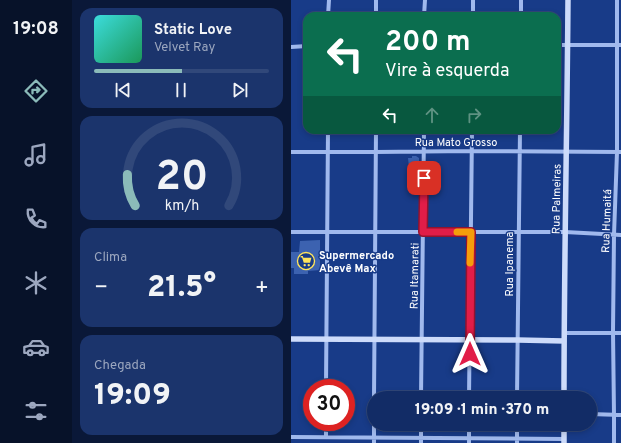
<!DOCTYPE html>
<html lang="pt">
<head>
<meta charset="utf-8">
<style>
  :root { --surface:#122c66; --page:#1b346c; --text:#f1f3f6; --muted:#9ca7bf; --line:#31487a; --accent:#8bbbb9 }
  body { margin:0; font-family:Overpass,sans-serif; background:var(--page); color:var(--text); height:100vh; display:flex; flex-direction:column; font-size:15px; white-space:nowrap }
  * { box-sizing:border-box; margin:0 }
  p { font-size:13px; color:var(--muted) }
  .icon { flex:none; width:22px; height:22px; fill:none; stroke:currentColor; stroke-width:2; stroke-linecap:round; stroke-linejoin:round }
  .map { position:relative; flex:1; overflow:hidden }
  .sheet { display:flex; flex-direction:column; gap:8px; padding:8px; background:#0a1838; width:219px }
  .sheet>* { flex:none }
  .top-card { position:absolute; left:12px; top:12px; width:258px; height:122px; border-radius:12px; box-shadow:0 2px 6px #0003,0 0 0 1px var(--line); background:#0b6e4f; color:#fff; overflow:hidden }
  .speed { position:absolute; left:12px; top:379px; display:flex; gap:8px; font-size:20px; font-weight:700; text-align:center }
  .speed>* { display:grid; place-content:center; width:52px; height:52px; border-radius:50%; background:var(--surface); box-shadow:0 2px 6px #0003,0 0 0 1px var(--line); line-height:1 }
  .speed .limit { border:6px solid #d22; background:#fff; color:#111 }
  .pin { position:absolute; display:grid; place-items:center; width:34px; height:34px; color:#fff; margin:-17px; border-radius:8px; box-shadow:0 2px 6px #0006 }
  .me { position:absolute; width:44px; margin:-22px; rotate:0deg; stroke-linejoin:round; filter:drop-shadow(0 0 3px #0008) }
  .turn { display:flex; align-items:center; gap:14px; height:84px; padding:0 16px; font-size:18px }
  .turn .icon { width:52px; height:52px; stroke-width:2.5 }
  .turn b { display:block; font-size:28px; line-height:34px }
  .lanes { display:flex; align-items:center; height:38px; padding:0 16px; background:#0003; justify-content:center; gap:20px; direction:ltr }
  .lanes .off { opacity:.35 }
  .big { font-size:30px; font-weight:800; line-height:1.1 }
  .sheet .tile { flex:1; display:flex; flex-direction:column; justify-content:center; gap:6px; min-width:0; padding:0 14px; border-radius:12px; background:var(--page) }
  .sheet .dial { align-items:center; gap:0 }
  .dial svg { height:104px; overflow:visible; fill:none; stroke:var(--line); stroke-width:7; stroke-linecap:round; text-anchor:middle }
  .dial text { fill:var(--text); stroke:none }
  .song { display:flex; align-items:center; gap:12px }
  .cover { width:48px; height:48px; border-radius:6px; background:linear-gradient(135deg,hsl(180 70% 55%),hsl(150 70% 35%)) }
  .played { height:4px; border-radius:2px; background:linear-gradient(90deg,var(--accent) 50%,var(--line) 50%) }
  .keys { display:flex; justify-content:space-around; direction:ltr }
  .heat { display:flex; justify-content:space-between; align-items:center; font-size:22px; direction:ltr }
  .trip { position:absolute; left:76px; top:391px; width:230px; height:40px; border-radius:20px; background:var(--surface); box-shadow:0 2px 6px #0003,0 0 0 1px var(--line); font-weight:800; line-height:40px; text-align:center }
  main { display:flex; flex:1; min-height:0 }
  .tab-bar { display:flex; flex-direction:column; width:72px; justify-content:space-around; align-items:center; background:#071229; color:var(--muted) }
  .tab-bar .icon { width:28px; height:28px }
  .tab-bar .current { color:var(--accent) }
  .tab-bar b { font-size:18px; color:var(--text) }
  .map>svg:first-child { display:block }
  .building { fill:#3c62b0 }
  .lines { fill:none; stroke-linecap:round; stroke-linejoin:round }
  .street { stroke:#a0b9ed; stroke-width:4 }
  .secondary { stroke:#cddbfa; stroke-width:5.5 }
  .route-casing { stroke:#92132f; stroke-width:10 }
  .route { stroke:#e11d48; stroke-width:7 }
  .slow { stroke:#f59e0b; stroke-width:7 }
  .labels { text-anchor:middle; stroke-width:3; stroke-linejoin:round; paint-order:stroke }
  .street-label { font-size:11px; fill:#fff; stroke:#183b88 }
  .poi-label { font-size:11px; font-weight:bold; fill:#fff; stroke:#183b88; text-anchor:start }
</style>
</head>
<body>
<main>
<nav class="tab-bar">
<b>19:08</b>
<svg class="icon current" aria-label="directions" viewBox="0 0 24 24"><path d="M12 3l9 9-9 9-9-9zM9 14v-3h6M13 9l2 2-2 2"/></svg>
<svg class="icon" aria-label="music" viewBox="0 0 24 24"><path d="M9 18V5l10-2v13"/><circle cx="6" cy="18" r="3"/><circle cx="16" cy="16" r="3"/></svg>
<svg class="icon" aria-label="phone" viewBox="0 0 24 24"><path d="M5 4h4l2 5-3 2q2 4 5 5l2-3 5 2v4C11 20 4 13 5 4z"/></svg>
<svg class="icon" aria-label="climate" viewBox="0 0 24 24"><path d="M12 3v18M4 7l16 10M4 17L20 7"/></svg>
<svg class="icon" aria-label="car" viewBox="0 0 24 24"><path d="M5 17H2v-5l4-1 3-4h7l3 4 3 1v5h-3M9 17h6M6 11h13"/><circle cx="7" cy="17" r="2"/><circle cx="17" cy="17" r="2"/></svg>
<svg class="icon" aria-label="filters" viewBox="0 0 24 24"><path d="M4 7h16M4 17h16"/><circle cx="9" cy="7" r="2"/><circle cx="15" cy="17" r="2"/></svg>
</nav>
<section class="sheet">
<div class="tile">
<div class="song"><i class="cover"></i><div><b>Static Love</b><p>Velvet Ray</p></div></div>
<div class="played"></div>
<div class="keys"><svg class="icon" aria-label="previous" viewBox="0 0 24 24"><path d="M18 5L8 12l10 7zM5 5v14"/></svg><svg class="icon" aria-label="pause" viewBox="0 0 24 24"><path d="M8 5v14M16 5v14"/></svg><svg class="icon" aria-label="next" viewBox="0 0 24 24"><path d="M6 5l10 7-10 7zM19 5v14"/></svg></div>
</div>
<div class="tile dial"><svg viewBox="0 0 100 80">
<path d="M14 69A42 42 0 1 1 86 69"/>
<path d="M14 69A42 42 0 0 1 8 45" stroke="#8bbbb9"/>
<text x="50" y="56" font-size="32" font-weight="700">20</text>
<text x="50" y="72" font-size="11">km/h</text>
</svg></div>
<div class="tile"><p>Clima</p>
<div class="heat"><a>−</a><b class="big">21.5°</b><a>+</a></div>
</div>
<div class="tile"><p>Chegada</p><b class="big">19:09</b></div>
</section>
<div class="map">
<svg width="330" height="443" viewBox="0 0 330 443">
  <rect width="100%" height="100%" fill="#183b88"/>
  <path class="building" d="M121,156H125L128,158V166L126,165V168L118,167L117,158H121Z
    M29,240V270L17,271V274H3V268H0V252H8L9,241Z"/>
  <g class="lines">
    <path class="street" d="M37,16L38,0
      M85,16V0
      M133,16L134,0
      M182,16V0
      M230,16V0
      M266,45H330
      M0,47L16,46
      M0,152H84L181,151L330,152
      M0,232H274L330,235
      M273,333H330
      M35,388L37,130
      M83,398L85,130
      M130,398L133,130
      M178,398L181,130
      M226,398L229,130
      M299,414L330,415
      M0,437L273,439
      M35,437V422
      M83,443V424
      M130,443V424
      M178,443V424
      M226,443V424
      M323,443V415L322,332L323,235L326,152V0"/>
    <path class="secondary" d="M0,339L227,340L273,341
      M273,398C273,265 276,133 277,0
      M273,424V443"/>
  </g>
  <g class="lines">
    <g class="route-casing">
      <path id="route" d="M133,178L132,232H180L179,354"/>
    </g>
    <use href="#route" class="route"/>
    <path class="slow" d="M166,232H180L179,263"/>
  </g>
  <defs>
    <g id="supermarket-ring" transform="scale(0.9)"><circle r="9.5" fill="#183b88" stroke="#ffe45c" stroke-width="1.5"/><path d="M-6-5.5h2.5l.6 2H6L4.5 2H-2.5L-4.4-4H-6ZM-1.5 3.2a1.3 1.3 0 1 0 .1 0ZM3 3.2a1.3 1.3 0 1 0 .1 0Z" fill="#ffe45c"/></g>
  </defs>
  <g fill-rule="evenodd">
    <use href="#supermarket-ring" x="15" y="261"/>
  </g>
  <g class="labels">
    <g class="street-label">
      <text x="165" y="146">Rua Mato Grosso</text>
      <text transform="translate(265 199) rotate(-89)" y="4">Rua Palmeiras</text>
      <text transform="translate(315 221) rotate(-88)" y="4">Rua Humaitá</text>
      <text transform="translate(218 264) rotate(-90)" y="4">Rua Ipanema</text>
      <text transform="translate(123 276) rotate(-89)" y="4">Rua Itamarati</text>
    </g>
    <g class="poi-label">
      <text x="28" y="259">Supermercado<tspan x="28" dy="13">Abevê Max</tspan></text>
    </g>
  </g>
</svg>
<div class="speed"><div class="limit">30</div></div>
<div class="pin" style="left:133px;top:178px;background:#d93025"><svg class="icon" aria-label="arrive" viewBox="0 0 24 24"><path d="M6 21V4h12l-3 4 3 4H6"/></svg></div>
<svg class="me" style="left:179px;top:354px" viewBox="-20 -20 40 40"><path d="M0-17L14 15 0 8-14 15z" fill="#e11d48" stroke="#fff" stroke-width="4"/></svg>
<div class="trip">19:09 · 1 min · 370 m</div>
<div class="top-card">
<div class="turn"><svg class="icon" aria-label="left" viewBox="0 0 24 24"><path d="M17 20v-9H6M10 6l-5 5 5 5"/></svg><div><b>200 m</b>Vire à esquerda</div></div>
<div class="lanes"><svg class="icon" aria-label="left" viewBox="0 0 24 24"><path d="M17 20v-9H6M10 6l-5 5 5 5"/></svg><svg class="icon off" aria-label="ahead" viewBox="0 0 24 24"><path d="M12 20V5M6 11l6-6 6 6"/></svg><svg class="icon off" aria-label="right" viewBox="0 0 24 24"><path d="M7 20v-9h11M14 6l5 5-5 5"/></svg></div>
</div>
</div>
</main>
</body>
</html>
